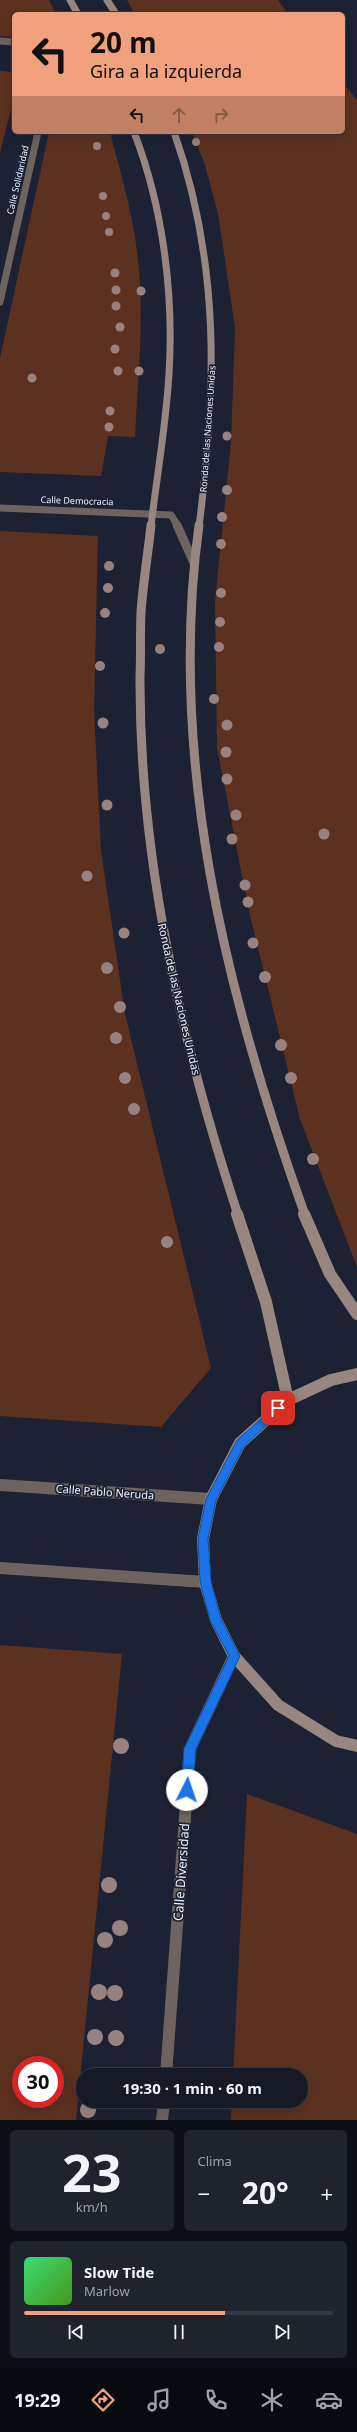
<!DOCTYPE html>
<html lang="es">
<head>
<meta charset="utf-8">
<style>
  :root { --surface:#151a26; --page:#1e232e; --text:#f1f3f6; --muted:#9da1a7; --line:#343843; --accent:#f2a17e }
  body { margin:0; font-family:"Noto Sans",sans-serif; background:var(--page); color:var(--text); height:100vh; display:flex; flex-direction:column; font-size:15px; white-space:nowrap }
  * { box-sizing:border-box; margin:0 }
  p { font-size:13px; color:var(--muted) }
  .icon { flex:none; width:22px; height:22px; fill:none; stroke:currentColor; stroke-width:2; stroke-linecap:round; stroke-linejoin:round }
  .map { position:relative; height:2120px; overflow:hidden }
  .sheet { display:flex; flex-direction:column; gap:10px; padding:10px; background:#0c0e15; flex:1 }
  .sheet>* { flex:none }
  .top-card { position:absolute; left:12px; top:12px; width:333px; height:122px; border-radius:6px; box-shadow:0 4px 16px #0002,0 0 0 1px var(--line); background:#f2a17e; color:#111; overflow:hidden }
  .speed { position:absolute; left:12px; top:2056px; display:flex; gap:8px; font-size:20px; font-weight:700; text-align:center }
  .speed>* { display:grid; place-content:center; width:52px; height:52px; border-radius:50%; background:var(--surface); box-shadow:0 4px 16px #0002,0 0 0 1px var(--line); line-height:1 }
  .speed .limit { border:6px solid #d22; background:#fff; color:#111 }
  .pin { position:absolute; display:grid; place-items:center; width:34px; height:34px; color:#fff; margin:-17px; border-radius:8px; box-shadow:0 2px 6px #0006 }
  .me { position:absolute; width:44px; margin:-22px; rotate:4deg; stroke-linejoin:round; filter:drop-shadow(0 0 3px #0008) }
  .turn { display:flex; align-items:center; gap:14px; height:84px; padding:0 12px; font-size:18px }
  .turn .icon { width:52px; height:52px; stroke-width:2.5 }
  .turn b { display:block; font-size:28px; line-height:34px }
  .lanes { display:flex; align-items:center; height:38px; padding:0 12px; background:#0003; justify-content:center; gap:20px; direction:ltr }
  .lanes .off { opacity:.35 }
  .big { font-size:30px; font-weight:700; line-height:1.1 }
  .sheet .widget { flex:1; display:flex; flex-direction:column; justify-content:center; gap:6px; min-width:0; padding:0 14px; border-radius:6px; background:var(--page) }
  .sheet .dial { align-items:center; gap:0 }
  .dial b { font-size:52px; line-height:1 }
  .song { display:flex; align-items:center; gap:12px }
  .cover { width:48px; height:48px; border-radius:6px; background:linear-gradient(135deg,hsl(140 70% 55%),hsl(100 70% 35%)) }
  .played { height:4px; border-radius:2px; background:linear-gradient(90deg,var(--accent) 65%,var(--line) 65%) }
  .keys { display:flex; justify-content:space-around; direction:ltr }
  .heat { display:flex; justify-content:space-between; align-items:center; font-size:22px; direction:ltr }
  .sheet .tiles { flex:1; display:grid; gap:10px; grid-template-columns:1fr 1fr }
  .widget:last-child { grid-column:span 2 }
  .trip { position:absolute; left:76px; top:2068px; width:232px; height:40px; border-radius:20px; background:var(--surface); box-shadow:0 4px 16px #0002,0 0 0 1px var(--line); font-weight:700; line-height:40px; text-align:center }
  .tab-bar { display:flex; height:64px; justify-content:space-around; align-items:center; background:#080a0f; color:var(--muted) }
  .tab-bar .icon { width:28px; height:28px }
  .tab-bar .current { color:var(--accent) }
  .tab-bar b { font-size:18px; color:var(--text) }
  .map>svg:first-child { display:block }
  .green { fill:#5c311f; fill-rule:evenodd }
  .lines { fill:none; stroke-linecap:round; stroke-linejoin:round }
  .street-far2 { stroke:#6d635f; stroke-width:7 }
  .street-far1 { stroke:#6d635f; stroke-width:9 }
  .street { stroke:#6d635f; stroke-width:12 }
  .secondary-far2 { stroke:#988781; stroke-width:7 }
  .secondary-far1 { stroke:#988781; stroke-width:9 }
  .secondary { stroke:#988781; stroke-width:12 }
  .tree { fill:#98827f }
  .route { fill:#1a73e8; stroke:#114b97 }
  .labels { text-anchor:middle; stroke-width:3.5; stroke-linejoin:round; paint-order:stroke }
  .far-street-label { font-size:9px; fill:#ebf0fb; stroke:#1c2233 }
  .street-label { font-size:11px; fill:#ebf0fb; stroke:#1c2233 }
  .near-street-label { font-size:13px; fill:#ebf0fb; stroke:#1c2233 }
</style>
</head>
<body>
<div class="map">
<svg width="357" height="2120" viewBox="0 0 357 2120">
  <rect width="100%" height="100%" fill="#1c2233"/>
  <path class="green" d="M0,0H49L56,14H14V37L0,36Z
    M127,0H278L288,14H135Z
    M0,71L14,72V97L0,153Z
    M343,83L357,100V1267L300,1119L249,911L217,748L215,602L231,442L235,328L218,213L204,162L192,132H343Z
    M49,132H110C120,171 132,211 137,251C145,312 138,375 135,437L108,436L101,476L0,472V358Z
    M0,531L98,536L94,710L101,851L125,1014L211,1368L161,1427L0,1416Z
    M0,1645L122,1654L76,2120H0ZM21,2065H55V2099H21Z
    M247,1794L357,1834V2120H231L232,2101H301V2075H233Z"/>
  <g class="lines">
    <path class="street-far2" d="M0,41L14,42
      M0,302L38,132
      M0,508L171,515L178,526"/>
    <path class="street-far1" d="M177,525L194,563"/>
    <path class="street" d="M0,1485L211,1499
      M0,1568L205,1582
      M166,2075L190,1749L234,1656
      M162,2120L164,2101"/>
    <path class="secondary-far2" d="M70,0L78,14
      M107,0L116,14
      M134,132C163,207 174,294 169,374C166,425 157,475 151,526
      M174,132C220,262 217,390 199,526"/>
    <path class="secondary-far1" d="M151,525C148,554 143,583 141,612C140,633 141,655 140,676C139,859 181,1041 238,1215
      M199,525C167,759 226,995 305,1215"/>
    <path class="secondary" d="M237,1214L266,1302L288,1400
      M304,1214L330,1274L357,1314
      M357,1374L331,1380L288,1400L240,1443L211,1499L203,1539L205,1582L216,1620L234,1656L278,1705L336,1741L357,1746"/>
  </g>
  <g class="tree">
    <circle cx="196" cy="142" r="4"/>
    <circle cx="97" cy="146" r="4"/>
    <circle cx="103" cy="196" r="4"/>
    <circle cx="106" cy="216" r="4"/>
    <circle cx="109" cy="232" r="4"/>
    <circle cx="115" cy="273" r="4.5"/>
    <circle cx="116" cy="290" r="4.5"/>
    <circle cx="141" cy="291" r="4.5"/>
    <circle cx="116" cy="306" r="4.5"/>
    <circle cx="120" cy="327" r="4.5"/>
    <circle cx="115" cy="349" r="4.5"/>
    <circle cx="118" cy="371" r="4.5"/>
    <circle cx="139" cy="371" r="4.5"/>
    <circle cx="32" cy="378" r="4.5"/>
    <circle cx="110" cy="411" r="4.5"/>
    <circle cx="109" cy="427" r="4.5"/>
    <circle cx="227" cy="436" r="4.5"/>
    <circle cx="227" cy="490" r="5"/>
    <circle cx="222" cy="517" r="5"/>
    <circle cx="221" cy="544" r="5"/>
    <circle cx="109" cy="566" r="5"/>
    <circle cx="108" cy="588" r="5"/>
    <circle cx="221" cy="593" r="5"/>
    <circle cx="105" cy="613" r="5"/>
    <circle cx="220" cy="622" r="5"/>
    <circle cx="219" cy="647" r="5"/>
    <circle cx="160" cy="649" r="5"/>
    <circle cx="100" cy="666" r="5"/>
    <circle cx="214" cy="699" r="5"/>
    <circle cx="103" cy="723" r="5.5"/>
    <circle cx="227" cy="725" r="5.5"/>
    <circle cx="226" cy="752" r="5.5"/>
    <circle cx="227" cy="779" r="5.5"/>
    <circle cx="107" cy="805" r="5.5"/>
    <circle cx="236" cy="815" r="5.5"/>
    <circle cx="324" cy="834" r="5.5"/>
    <circle cx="232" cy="839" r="5.5"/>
    <circle cx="87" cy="876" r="5.5"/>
    <circle cx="245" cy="885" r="5.5"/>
    <circle cx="248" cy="902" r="5.5"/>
    <circle cx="124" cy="933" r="5.5"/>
    <circle cx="253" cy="943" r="5.5"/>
    <circle cx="107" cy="968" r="6"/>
    <circle cx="265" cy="977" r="6"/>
    <circle cx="120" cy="1007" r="6"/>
    <circle cx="116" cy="1038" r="6"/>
    <circle cx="281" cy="1045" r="6"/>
    <circle cx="125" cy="1078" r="6"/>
    <circle cx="291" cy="1078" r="6"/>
    <circle cx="134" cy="1109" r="6"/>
    <circle cx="313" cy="1159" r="6"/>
    <circle cx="167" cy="1242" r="6"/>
    <circle cx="121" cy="1746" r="8"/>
    <circle cx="109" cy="1885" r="8"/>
    <circle cx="120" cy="1928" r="8"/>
    <circle cx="105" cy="1940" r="8"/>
    <circle cx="99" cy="1992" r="8"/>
    <circle cx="115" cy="1993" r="8"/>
    <circle cx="95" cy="2037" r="8"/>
    <circle cx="116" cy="2038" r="8"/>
    <circle cx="88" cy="2110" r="8"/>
  </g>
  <path class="route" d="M278,1404L282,1405V1411L244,1446L216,1500L208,1539L211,1582L221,1619L240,1656L196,1749L193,1790L187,1795L181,1790L184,1749L229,1656L210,1620L200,1582L198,1539L206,1499L237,1440Z"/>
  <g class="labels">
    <g class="far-street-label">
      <text transform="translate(18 180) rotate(-77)" y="3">Calle Solidaridad</text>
      <text transform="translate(208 429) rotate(-86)" y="3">Ronda de las Naciones Unidas</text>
      <text transform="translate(77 501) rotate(2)" y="3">Calle Democracia</text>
    </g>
    <g class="street-label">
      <text transform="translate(179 999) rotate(77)" y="4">Ronda de las Naciones Unidas</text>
      <text transform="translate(105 1492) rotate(4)" y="4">Calle Pablo Neruda</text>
    </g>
    <g class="near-street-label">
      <text transform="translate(181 1872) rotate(-86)" y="5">Calle Diversidad</text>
    </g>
  </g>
</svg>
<div class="speed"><div class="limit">30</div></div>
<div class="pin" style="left:278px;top:1408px;background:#d93025"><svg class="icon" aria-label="arrive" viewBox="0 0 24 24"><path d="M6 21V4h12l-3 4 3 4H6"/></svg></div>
<svg class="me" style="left:187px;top:1790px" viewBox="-20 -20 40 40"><circle r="19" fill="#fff"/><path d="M0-13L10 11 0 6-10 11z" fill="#1a73e8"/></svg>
<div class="trip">19:30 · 1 min · 60 m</div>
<div class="top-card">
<div class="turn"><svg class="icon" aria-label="left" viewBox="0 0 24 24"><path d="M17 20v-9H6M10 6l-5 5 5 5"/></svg><div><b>20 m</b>Gira a la izquierda</div></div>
<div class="lanes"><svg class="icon" aria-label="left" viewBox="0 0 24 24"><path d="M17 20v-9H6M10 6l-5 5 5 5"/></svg><svg class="icon off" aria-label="ahead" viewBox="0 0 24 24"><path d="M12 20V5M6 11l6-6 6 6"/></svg><svg class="icon off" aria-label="right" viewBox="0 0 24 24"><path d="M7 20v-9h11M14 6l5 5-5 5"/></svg></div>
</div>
</div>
<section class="sheet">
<div class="tiles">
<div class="widget dial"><b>23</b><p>km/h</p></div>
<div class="widget"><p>Clima</p>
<div class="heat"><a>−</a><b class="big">20°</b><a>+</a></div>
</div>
<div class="widget">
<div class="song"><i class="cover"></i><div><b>Slow Tide</b><p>Marlow</p></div></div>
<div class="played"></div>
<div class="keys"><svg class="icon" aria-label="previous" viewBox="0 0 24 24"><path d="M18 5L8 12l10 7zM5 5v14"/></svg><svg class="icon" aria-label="pause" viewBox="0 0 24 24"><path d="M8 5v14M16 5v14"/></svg><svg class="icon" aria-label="next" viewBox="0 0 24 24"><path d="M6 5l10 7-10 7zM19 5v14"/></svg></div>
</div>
</div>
</section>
<nav class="tab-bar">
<b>19:29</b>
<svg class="icon current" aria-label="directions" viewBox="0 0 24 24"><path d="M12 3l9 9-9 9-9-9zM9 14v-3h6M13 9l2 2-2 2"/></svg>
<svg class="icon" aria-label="music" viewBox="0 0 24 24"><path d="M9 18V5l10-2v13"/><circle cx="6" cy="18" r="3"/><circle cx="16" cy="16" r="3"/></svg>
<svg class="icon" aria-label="phone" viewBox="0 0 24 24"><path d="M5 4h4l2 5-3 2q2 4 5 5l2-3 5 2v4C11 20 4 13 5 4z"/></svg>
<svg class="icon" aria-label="climate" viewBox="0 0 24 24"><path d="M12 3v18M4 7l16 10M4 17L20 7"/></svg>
<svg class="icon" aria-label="car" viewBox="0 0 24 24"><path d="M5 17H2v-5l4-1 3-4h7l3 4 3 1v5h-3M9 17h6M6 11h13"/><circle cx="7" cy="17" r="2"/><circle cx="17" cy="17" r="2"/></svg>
</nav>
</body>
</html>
